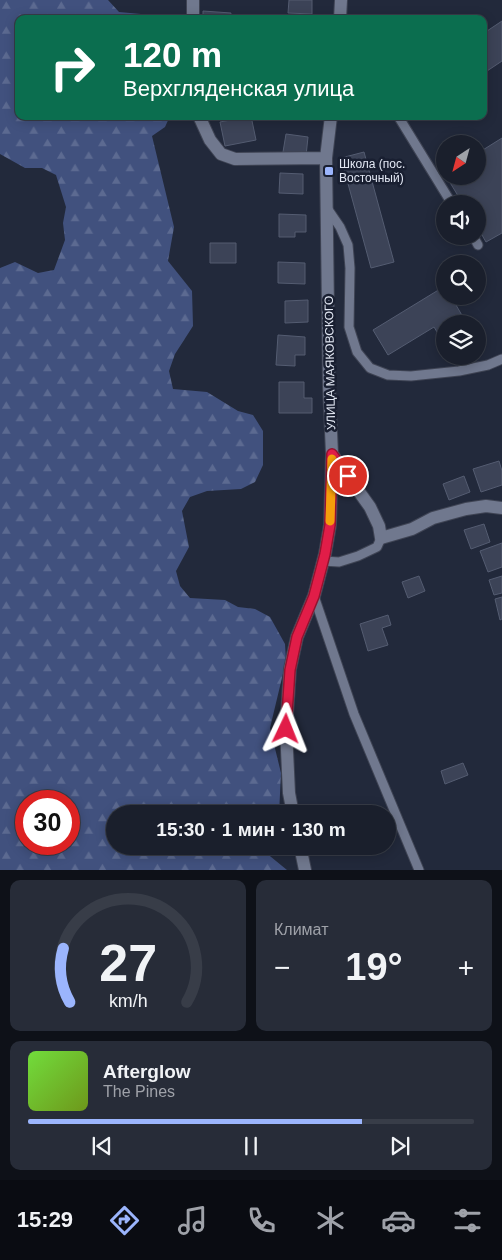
<!DOCTYPE html>
<html lang="ru">
<head>
<meta charset="utf-8">
<style>
  :root { --surface:#1a1f2c; --page:#272c38; --text:#f1f3f6; --muted:#9fa2a9; --line:#383d48; --accent:#9bb5fd }
  body { margin:0; font-family:Arial,sans-serif; background:var(--page); color:var(--text); height:100vh; display:flex; flex-direction:column; font-size:19px; white-space:nowrap }
  * { box-sizing:border-box; margin:0 }
  p { font-size:16px; color:var(--muted) }
  .icon { flex:none; width:28px; height:28px; fill:none; stroke:currentColor; stroke-width:2; stroke-linecap:round; stroke-linejoin:round }
  .map { position:relative; height:870px; overflow:hidden }
  .side { display:flex; flex-direction:column; gap:10px; padding:10px; background:#0e1118; flex:1 }
  .side>* { flex:none }
  .banner { position:absolute; left:15px; top:15px; width:472px; height:105px; border-radius:10px; box-shadow:0 2px 12px #0003,0 0 0 1px var(--line); background:#0b6e4f; color:#fff; overflow:hidden }
  .needle { width:32px; rotate:216deg }
  .controls { position:absolute; left:436px; top:135px; display:grid; gap:10px }
  .controls a { display:grid; place-items:center; width:50px; height:50px; border-radius:50%; background:var(--surface); box-shadow:0 2px 12px #0003,0 0 0 1px var(--line); font-size:25px }
  .speed { position:absolute; left:15px; top:790px; display:flex; gap:10px; font-size:25px; font-weight:700; text-align:center }
  .speed>* { display:grid; place-content:center; width:65px; height:65px; border-radius:50%; background:var(--surface); box-shadow:0 2px 12px #0003,0 0 0 1px var(--line); line-height:1 }
  .speed .limit { border:8px solid #d22; background:#fff; color:#111 }
  .pin { position:absolute; display:grid; place-items:center; width:42px; height:42px; color:#fff; margin:-21px; border:2px solid #fff; border-radius:50%; box-shadow:0 1px 5px #0007 }
  .me { position:absolute; width:55px; margin:-28px; rotate:2deg; stroke-linejoin:round; filter:drop-shadow(0 0 4px #0008) }
  .turn { display:flex; align-items:center; gap:18px; height:105px; padding:0 25px; font-size:22px }
  .turn .icon { width:65px; height:65px; stroke-width:2.5 }
  .turn b { display:block; font-size:35px; line-height:42px }
  .big { font-size:38px; font-weight:600; line-height:1.1 }
  .side .widget { flex:1; display:flex; flex-direction:column; justify-content:center; gap:8px; min-width:0; padding:0 18px; border-radius:10px; background:var(--page) }
  .side .dial { align-items:center; gap:0 }
  .dial svg { height:130px; overflow:visible; fill:none; stroke:var(--line); stroke-width:7; stroke-linecap:round; text-anchor:middle }
  .dial text { fill:var(--text); stroke:none }
  .song { display:flex; align-items:center; gap:15px }
  .cover { width:60px; height:60px; border-radius:8px; background:linear-gradient(135deg,hsl(100 70% 55%),hsl(80 70% 35%)) }
  .played { height:5px; border-radius:2px; background:linear-gradient(90deg,var(--accent) 75%,var(--line) 75%) }
  .keys { display:flex; justify-content:space-around; direction:ltr }
  .heat { display:flex; justify-content:space-between; align-items:center; font-size:28px; direction:ltr }
  .side .tiles { flex:1; display:grid; gap:10px; grid-template-columns:1fr 1fr }
  .widget:last-child { grid-column:span 2 }
  .trip { position:absolute; left:106px; top:805px; width:290px; height:50px; border-radius:25px; background:var(--surface); box-shadow:0 2px 12px #0003,0 0 0 1px var(--line); font-weight:600; line-height:50px; text-align:center }
  .dock { display:flex; height:80px; justify-content:space-around; align-items:center; background:#0a0c12; color:var(--muted) }
  .dock .icon { width:35px; height:35px }
  .dock .selected { color:var(--accent) }
  .dock b { font-size:22px; color:var(--text) }
  .map>svg:first-child { display:block }
  .forest { fill:url(#forest-firs); fill-rule:evenodd }
  .building { fill:#3c4357; stroke:#545c71 }
  .lines { fill:none; stroke-linecap:round; stroke-linejoin:round }
  .lane-casing { stroke:#3f4454; stroke-width:11 }
  .street-casing { stroke:#3f4454; stroke-width:14 }
  .lane { stroke:#70788e; stroke-width:9 }
  .street { stroke:#70788e; stroke-width:12 }
  .route-casing { stroke:#92132f; stroke-width:12 }
  .route { stroke:#e11d48; stroke-width:9 }
  .slow { stroke:#f59e0b; stroke-width:9 }
  .poi-dot { fill:#9bb5fd; stroke:#191f31; stroke-width:2 }
  .labels { text-anchor:middle; stroke-width:5; stroke-linejoin:round; paint-order:stroke }
  .poi-label { font-size:12px; fill:#e2e7f3; stroke:#191f31; text-anchor:start }
  .street-label { font-size:12px; fill:#e2e7f3; stroke:#191f31 }
</style>
</head>
<body>
<div class="map">
<svg width="502" height="870" viewBox="0 0 502 870">
  <defs>
    <pattern id="forest-firs" width="22" height="20" patternUnits="userSpaceOnUse" patternTransform="scale(1.25)"><rect width="22" height="20" fill="#41517e"/><path d="M5 1l3.5 6h-7zM16 11l3.5 6h-7z" fill="#5c6a91"/></pattern>
  </defs>
  <rect width="100%" height="100%" fill="#22293b"/>
  <path class="forest" d="M0,0H108L119,12L152,15L156,19H19V116H170L165,127L152,136L174,227L168,261L192,291L193,326L175,354L169,371L173,389L207,392L238,411L253,415L263,431V465L255,482L241,489L207,491L190,497L182,511L189,547L176,571L180,586L190,598L225,600L238,607L255,609L270,617L285,644L286,661L270,728L281,773L279,814H115V846H266L265,852L287,870H0V268L15,262L38,273L54,270L65,240L63,223L66,207L56,175L42,168H25L0,154ZM26,801H69V844H26Z"/>
  <path class="building" d="M289,0H312V14L288,13Z
    M203,11L231,13L230,19H203Z
    M502,21V61L484,73V33Z
    M251,116L256,140L225,146L220,122Z
    M286,134L308,137L306,156L283,152Z
    M502,138V233L486,242L478,228V204H463L446,176H478V153Z
    M364,152L394,262L371,268L341,158Z
    M280,173L303,174V194L279,193Z
    M279,214L306,215V232H295V237H279Z
    M210,243H236V263H210Z
    M278,262L305,263V284L278,283Z
    M478,281L482,289L478,292Z
    M445,286V296H471L456,305L467,324H445V341L443,342L434,327L388,355L373,330Z
    M308,300V322L285,323V301Z
    M278,335L305,337V355H295V366L276,365Z
    M279,382H304V398H312V413H279Z
    M499,461L502,471V485L481,492L473,469Z
    M464,476L470,492L449,500L443,484Z
    M484,524L490,542L471,549L464,530Z
    M502,543V567L488,572L480,551Z
    M419,576L425,591L408,598L402,582Z
    M502,576V593L494,595L489,580Z
    M502,597V619L500,620L495,599Z
    M388,615L391,625L382,628L388,645L368,651L360,624Z
    M463,763L468,775L445,784L441,771Z"/>
  <g class="lines">
    <g class="lane-casing">
      <path id="lane" d="M398,116L452,204
        M327,208L340,227L348,245L350,268L349,327L357,352L370,368L388,375L411,376L459,371L488,365L502,359
        M473,236L478,245
        M323,561L339,562L358,556L377,547L381,538
        M314,596L354,714L419,870"/>
    </g>
    <g class="street-casing">
      <path id="street" d="M193,19V0
        M340,19L341,0
        M199,116L210,140L221,154L235,159L326,158
        M332,454L370,507L379,526L381,538L412,529L433,518L466,509L486,506L502,508
        M293,814L289,793L286,729L290,669L297,637L314,596L325,554L330,525L332,454L329,386L326,158L331,116
        M300,846L305,870"/>
    </g>
    <use href="#lane" class="lane"/>
    <use href="#street" class="street"/>
  </g>
  <g class="lines">
    <g class="route-casing">
      <path id="route" d="M286,729L290,670L297,637L314,596L325,554L330,525L332,454L348,476"/>
    </g>
    <use href="#route" class="route"/>
    <path class="slow" d="M330,521L332,459"/>
  </g>
  <rect class="poi-dot" x="324" y="166" width="10" height="10" rx="2.5"/>
  <g class="labels">
    <g class="poi-label">
      <text x="339" y="168">Школа (пос.<tspan x="339" dy="14">Восточный)</tspan></text>
    </g>
    <g class="street-label">
      <text transform="translate(330 363) rotate(-91)" y="4">УЛИЦА МАЯКОВСКОГО</text>
    </g>
  </g>
</svg>
<div class="controls">
<a><svg class="needle" viewBox="-14 -14 28 28"><path d="M0-13l5 13h-10z" fill="#e53935"/><path d="M0 13l5-13h-10z" fill="#9fa2a9"/></svg></a>
<a><svg class="icon" aria-label="sound" viewBox="0 0 24 24"><path d="M4 9h4l5-4v14l-5-4H4zM17 9q2 3 0 6"/></svg></a>
<a><svg class="icon" aria-label="search" viewBox="0 0 24 24"><circle cx="10" cy="10" r="6"/><path d="M15 15l6 6"/></svg></a>
<a><svg class="icon" aria-label="layers" viewBox="0 0 24 24"><path d="M12 4l9 5-9 5-9-5zM3 14l9 5 9-5"/></svg></a>
</div>
<div class="speed"><div class="limit">30</div></div>
<div class="pin" style="left:348px;top:476px;background:#d93025"><svg class="icon" aria-label="arrive" viewBox="0 0 24 24"><path d="M6 21V4h12l-3 4 3 4H6"/></svg></div>
<svg class="me" style="left:286px;top:729px" viewBox="-20 -20 40 40"><path d="M0-17L14 15 0 8-14 15z" fill="#e11d48" stroke="#fff" stroke-width="4"/></svg>
<div class="trip">15:30 · 1 мин · 130 m</div>
<div class="banner">
<div class="turn"><svg class="icon" aria-label="right" viewBox="0 0 24 24"><path d="M7 20v-9h11M14 6l5 5-5 5"/></svg><div><b>120 m</b>Верхгляденская улица</div></div>
</div>
</div>
<section class="side">
<div class="tiles">
<div class="widget dial"><svg viewBox="0 0 100 80">
<path d="M14 69A42 42 0 1 1 86 69"/>
<path d="M14 69A42 42 0 0 1 10 36" stroke="#9bb5fd"/>
<text x="50" y="56" font-size="32" font-weight="700">27</text>
<text x="50" y="72" font-size="11">km/h</text>
</svg></div>
<div class="widget"><p>Климат</p>
<div class="heat"><a>−</a><b class="big">19°</b><a>+</a></div>
</div>
<div class="widget">
<div class="song"><i class="cover"></i><div><b>Afterglow</b><p>The Pines</p></div></div>
<div class="played"></div>
<div class="keys"><svg class="icon" aria-label="previous" viewBox="0 0 24 24"><path d="M18 5L8 12l10 7zM5 5v14"/></svg><svg class="icon" aria-label="pause" viewBox="0 0 24 24"><path d="M8 5v14M16 5v14"/></svg><svg class="icon" aria-label="next" viewBox="0 0 24 24"><path d="M6 5l10 7-10 7zM19 5v14"/></svg></div>
</div>
</div>
</section>
<nav class="dock">
<b>15:29</b>
<svg class="icon selected" aria-label="directions" viewBox="0 0 24 24"><path d="M12 3l9 9-9 9-9-9zM9 14v-3h6M13 9l2 2-2 2"/></svg>
<svg class="icon" aria-label="music" viewBox="0 0 24 24"><path d="M9 18V5l10-2v13"/><circle cx="6" cy="18" r="3"/><circle cx="16" cy="16" r="3"/></svg>
<svg class="icon" aria-label="phone" viewBox="0 0 24 24"><path d="M5 4h4l2 5-3 2q2 4 5 5l2-3 5 2v4C11 20 4 13 5 4z"/></svg>
<svg class="icon" aria-label="climate" viewBox="0 0 24 24"><path d="M12 3v18M4 7l16 10M4 17L20 7"/></svg>
<svg class="icon" aria-label="car" viewBox="0 0 24 24"><path d="M5 17H2v-5l4-1 3-4h7l3 4 3 1v5h-3M9 17h6M6 11h13"/><circle cx="7" cy="17" r="2"/><circle cx="17" cy="17" r="2"/></svg>
<svg class="icon" aria-label="filters" viewBox="0 0 24 24"><path d="M4 7h16M4 17h16"/><circle cx="9" cy="7" r="2"/><circle cx="15" cy="17" r="2"/></svg>
</nav>
</body>
</html>
